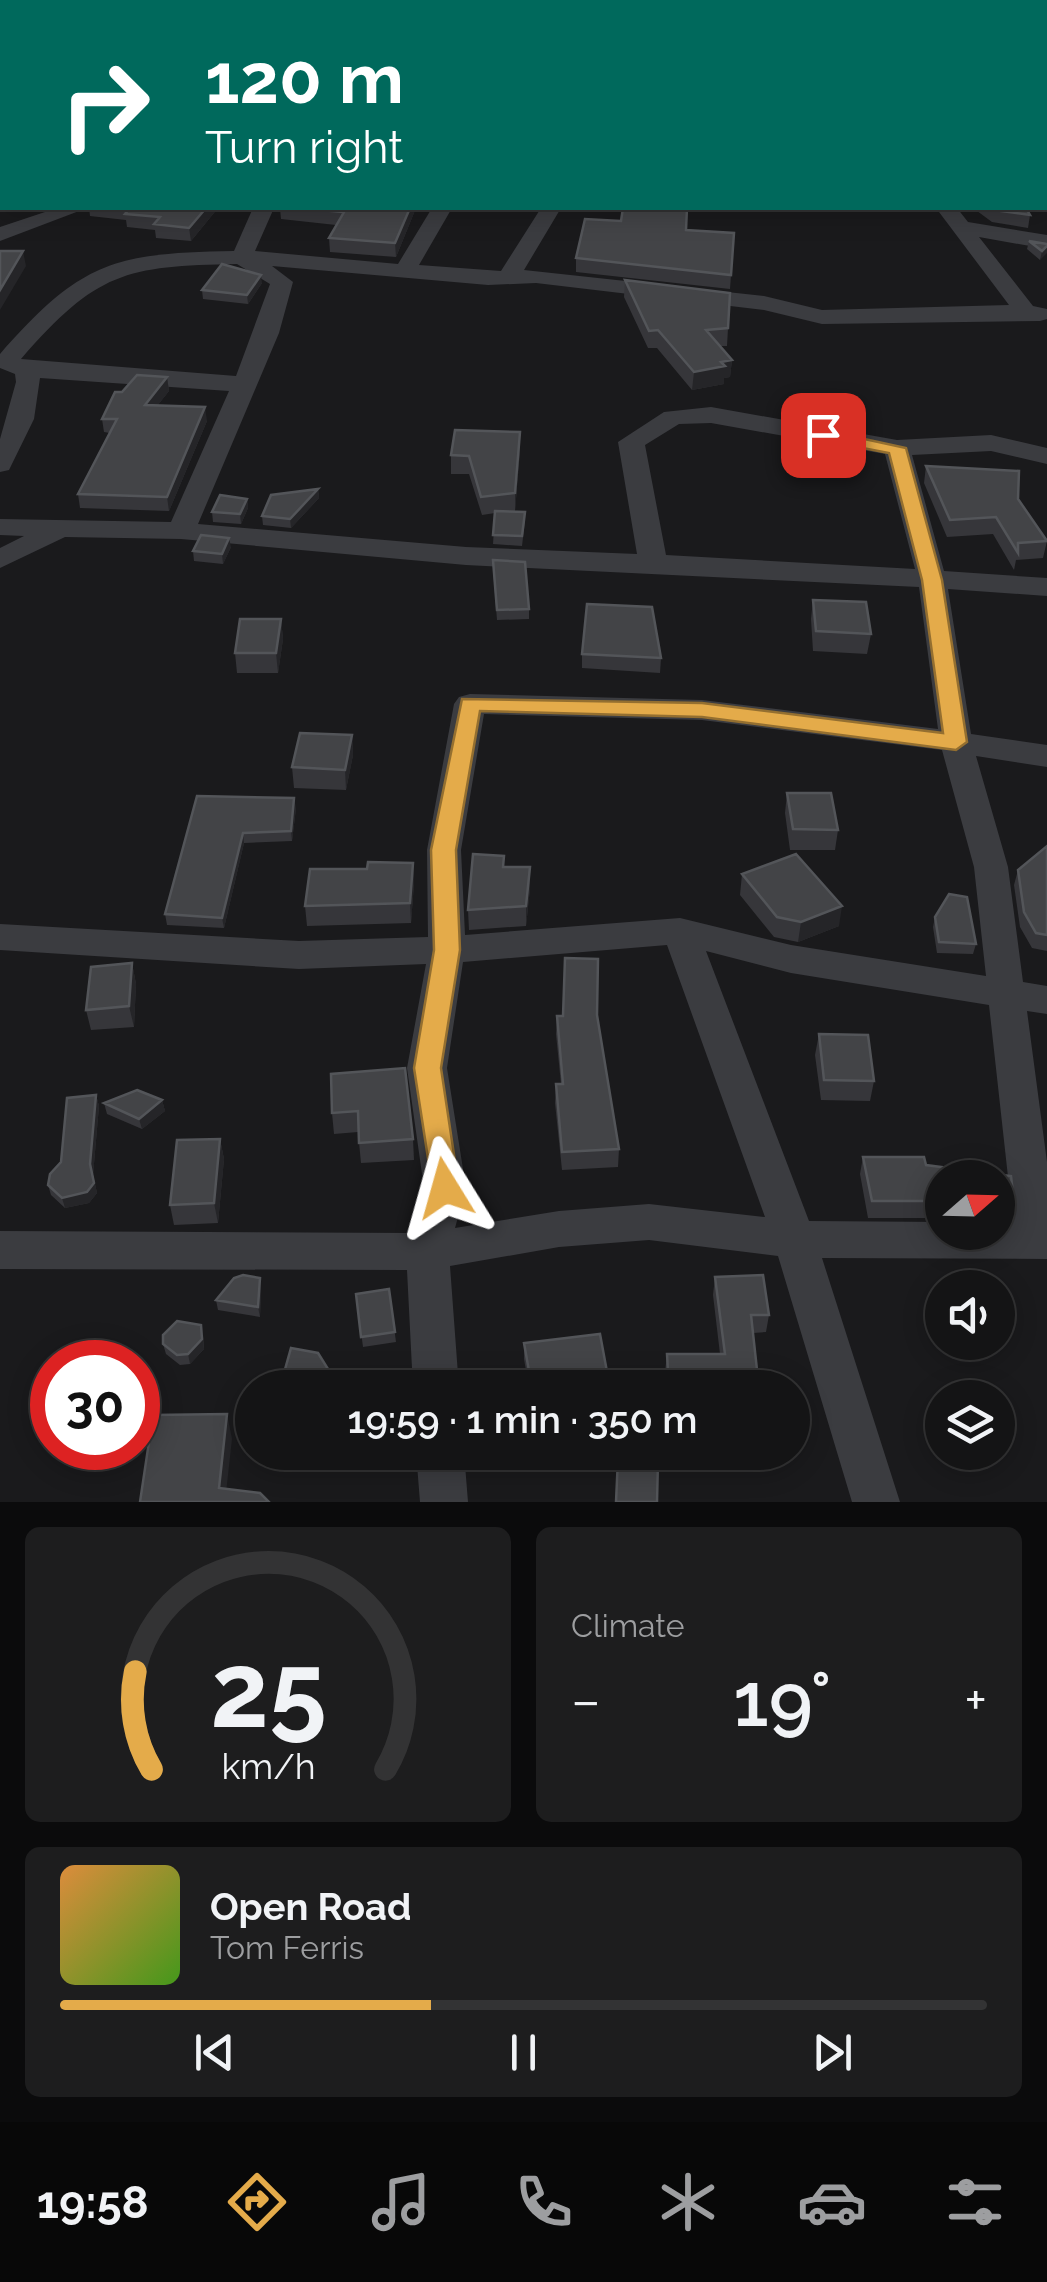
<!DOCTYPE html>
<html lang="en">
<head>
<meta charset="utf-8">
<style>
  :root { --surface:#141415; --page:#1d1d1e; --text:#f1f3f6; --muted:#9d9ea0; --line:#333334; --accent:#e4ab4a }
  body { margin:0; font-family:Raleway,sans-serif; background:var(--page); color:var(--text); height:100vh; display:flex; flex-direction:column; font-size:38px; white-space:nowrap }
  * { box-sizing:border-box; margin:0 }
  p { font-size:32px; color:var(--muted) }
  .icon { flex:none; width:55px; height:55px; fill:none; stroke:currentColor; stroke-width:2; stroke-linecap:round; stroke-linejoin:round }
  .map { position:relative; height:1502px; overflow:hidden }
  .details { display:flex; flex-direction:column; gap:25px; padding:25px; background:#0b0b0c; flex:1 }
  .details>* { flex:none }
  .hud { position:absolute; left:0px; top:0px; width:1048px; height:210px; box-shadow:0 5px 25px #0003,0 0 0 2px var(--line); background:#00695c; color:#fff; overflow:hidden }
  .needle { width:65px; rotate:70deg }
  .controls { position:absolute; left:925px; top:1160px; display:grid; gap:20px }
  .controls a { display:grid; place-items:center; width:90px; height:90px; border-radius:50%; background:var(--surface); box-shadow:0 5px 25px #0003,0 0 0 2px var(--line); font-size:50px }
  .speed { position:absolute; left:30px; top:1340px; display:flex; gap:20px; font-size:50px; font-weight:700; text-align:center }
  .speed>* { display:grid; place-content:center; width:130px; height:130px; border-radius:50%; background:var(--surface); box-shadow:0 5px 25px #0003,0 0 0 2px var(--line); line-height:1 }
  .speed .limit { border:15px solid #d22; background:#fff; color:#111 }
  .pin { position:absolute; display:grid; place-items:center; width:85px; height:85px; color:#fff; margin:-42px; border-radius:20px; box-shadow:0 5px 15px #0006 }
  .me { position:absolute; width:110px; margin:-55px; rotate:352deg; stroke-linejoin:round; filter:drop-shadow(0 0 8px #0008) }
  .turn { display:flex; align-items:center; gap:35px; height:210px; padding:0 40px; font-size:45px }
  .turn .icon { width:130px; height:130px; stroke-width:2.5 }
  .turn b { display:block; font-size:70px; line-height:85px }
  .big { font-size:75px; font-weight:600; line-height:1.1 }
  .details .widget { flex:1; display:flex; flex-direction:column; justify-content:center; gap:15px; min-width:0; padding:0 35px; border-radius:15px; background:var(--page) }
  .details .dial { align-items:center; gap:0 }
  .dial svg { height:260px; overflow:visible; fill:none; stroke:var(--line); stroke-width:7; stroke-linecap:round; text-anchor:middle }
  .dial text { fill:var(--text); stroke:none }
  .song { display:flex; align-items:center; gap:30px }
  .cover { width:120px; height:120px; border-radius:15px; background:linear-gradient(135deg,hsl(30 70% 55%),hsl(100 70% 35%)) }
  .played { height:10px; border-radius:5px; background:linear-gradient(90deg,var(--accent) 40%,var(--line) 40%) }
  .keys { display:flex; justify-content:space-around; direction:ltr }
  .heat { display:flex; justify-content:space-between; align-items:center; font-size:55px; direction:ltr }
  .details .tiles { flex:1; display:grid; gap:25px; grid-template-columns:1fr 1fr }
  .widget:last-child { grid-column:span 2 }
  .trip { position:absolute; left:235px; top:1370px; width:575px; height:100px; border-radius:50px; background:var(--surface); box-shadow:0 5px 25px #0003,0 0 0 2px var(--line); font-weight:600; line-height:100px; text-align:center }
  .dock { display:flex; height:160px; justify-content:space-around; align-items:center; background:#080808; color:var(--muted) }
  .dock .icon { width:70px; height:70px }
  .dock .active { color:var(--accent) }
  .dock b { font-size:45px; color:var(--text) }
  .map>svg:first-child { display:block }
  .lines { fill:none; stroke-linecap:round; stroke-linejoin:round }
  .street { fill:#3b3c40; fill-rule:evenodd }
  .wall { fill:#36363a }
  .shaded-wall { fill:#252528 }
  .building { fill:#434447; stroke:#535559; stroke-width:2.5 }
  .route { fill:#e4ab4a; stroke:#946f30; stroke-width:2.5 }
</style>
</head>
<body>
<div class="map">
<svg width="1047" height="1502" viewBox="0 0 1047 1502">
  <rect width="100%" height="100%" fill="#1a1a1c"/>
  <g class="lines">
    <path class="street" d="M628,0H655L656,2H629Z
      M985,0H1004L1005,2H986Z
      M1045,29H1047V40H1045Z
      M1045,128H1047V140H1045Z
      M0,142H2V154H0Z
      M57,208H87L0,241V227Z
      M253,208H274L255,251L398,264L432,208H452L419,265L501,271L541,208H561L524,270L764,296L822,310L1009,305L936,208H957L968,222L1047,235V249L979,237L1033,306L1047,309V319L1040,321L822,324L764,310L536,283L488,285L272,266L293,282L279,333L198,524L466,547L637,554L618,442L664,412L711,407L897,440L991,435L1047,448V464L991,451L912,455L944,571L1047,578V596L948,589L971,734L1047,745V767L976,756L1008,867L1023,982L1047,986V1014L1027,1011L1047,1162V1259L822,1258L900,1502H852L778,1256L649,1240L559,1247L450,1266L459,1388H413L407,1270L0,1269V1231L411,1233L424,1188L407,1068L426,964L299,969L0,950V924L299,941L428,937L427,850L454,704L459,697L470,694L702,700L938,729L919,587L466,565L181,539L65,537L0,568V548L24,536L0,535V519L171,522L229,391L40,378L34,419L9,470L0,472V439L16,382L15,374L0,368V354C81,262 113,253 234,251ZM237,264L270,284L236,376L21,359C97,272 125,266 237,264ZM711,423L885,454L915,569L666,555L645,445L679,424ZM484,714L702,720L942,750L974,867L986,976L791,945L680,918L465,935L461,850ZM667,945L765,1217L649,1204L559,1211L455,1228L466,1188L447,1068L463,962ZM706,951L791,973L989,1005L1013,1222H998V1232H942V1222L809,1221Z
      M416,1452H464L468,1502H420Z"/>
  </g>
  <path class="wall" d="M89,208H218L191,241L156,238L155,230L127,227L126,220L90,216Z
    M280,208H416L396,257L330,252L329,238L336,225L281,219Z
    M973,208H1026L1030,215L1028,228L992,222Z
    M686,230L734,233L730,289L576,272V258Z
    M1029,241L1047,244L1040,260L1027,249Z
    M625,280L730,293L727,346H720L732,360L730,377L724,378V384L692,390L657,348H648L624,297Z
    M262,283L248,304L203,299L202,290Z
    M167,377L169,391L157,406L207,421L169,511L80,508L78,494L110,433L104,432L102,419L122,392Z
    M520,450L515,511L525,521L522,546L493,544L495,513L482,515L469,474H451V455Z
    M926,466L1018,499L1047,541L1043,558L1016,560L1014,570L993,534L947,537L924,483Z
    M318,489L319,498L291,528L263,525L262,516Z
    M247,499L248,508L241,524L213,522L212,512Z
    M231,547L223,564L194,561L193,551Z
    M493,570L529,609V619L497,620Z
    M813,600L871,634L867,654L813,651L811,619Z
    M281,619L283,639L278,673H237L235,653Z
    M582,654L661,658L660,673L582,668Z
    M352,735L353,755L346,790L294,788L292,767Z
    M787,793L838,830L835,850H790L785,813Z
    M197,796L296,808L292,841L244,843L224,928L167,925L165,914Z
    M1047,846V951L1032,948L1020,927L1014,885L1018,870Z
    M413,863L414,883L411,923L307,926L305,906L367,869Z
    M504,867L530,888L526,926L469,930L468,910Z
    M742,874L839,926L798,942L774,937L740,895Z
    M935,917L976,944L973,954L937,953L933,927Z
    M132,963L136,984L134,1027L91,1030L86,1010Z
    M597,1015L619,1149L618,1167L562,1170L555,1103L556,1084H561L556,1034L557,1016Z
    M819,1034L874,1081L870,1101L821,1100L815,1055Z
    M331,1074L413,1139L414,1160L361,1163L358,1132L334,1134L332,1113Z
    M96,1095L99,1106L93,1175L97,1193L89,1203L65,1208L51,1195L48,1185Z
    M162,1100L165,1111L142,1129L107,1114L104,1103Z
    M220,1139L224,1159L218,1223L174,1225L170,1205Z
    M863,1157H924L926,1165L1011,1176L1014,1201L1009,1218L998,1217V1178H942V1210L932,1209L930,1218H868L860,1174Z
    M715,1277L769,1315L766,1332L753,1333L759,1388H666L665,1372L667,1354H720L713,1295Z
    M261,1288L260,1317L218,1310L216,1300Z
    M389,1289L396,1342L363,1347L356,1294Z
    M203,1335L204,1349L190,1364L180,1365L166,1354L163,1344Z
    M524,1343L610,1388H529L524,1359Z
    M138,1377H145L150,1396L144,1436H138Z"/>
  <path class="shaded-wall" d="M206,208H218L191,241L189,228Z
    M410,208H416L396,257L395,243Z
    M1047,246V253L1040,260L1042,251Z
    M23,251L26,266L0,310V290Z
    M261,275L262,283L248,304L247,295Z
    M732,360L730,377L724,378V384L692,390L694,372L721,362Z
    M167,377L169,391L147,419L145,405Z
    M205,407L207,421L169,511L167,497Z
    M520,432V450L515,511V493Z
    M318,489L319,498L291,528L290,519Z
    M247,499L248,508L241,524L240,514Z
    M229,538L231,547L223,564L222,554Z
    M281,619L283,639L278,673L276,653Z
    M352,735L353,755L346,790L345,770Z
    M294,798L296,808L292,841L291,831Z
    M243,833L244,843L224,928L222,918Z
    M413,863L414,883L411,923L410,903Z
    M530,867V888L526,926V906Z
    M842,906L839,926L798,942L801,922Z
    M132,963L136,984L134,1027L129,1006Z
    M96,1095L99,1106L93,1175L97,1193L89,1203L65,1208L62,1198L90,1164Z
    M162,1100L165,1111L142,1129L139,1119Z
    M220,1139L224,1159L218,1223L214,1203Z
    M260,1278L261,1288L260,1317L258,1307Z
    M201,1325L204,1349L190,1364L188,1354Z
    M328,1369L330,1379L328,1388H314Z
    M145,1377L150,1396L144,1436L138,1417Z
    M227,1414L232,1439L225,1502L219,1488Z"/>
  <path class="building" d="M0,0H543L541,2H2V20H0Z
    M880,0H907L882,2Z
    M909,0H985L989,2H912Z
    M2,54V132L0,127V56Z
    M1047,165V188H1045V166Z
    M130,208H206L189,228L154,224L160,217L125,214Z
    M296,208H410L395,243L329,238L344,212Z
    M623,208H687L686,230L734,233L731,275L576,258L585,219L621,221Z
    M991,208H1026L1030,215L994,210Z
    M1029,241L1047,244V246L1042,251Z
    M0,251H23L0,290Z
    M222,264L261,275L247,295L202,290Z
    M625,280L730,293L728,328L706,330L732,360L721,362L725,366L694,372L658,330L649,331Z
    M137,375L167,377L145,405L205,407L167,497L78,494L117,419H102L115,392H122Z
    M455,430L520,432L515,493L481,497L469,456L451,455Z
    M926,466L1019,471L1018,499L1047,541L1018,543V553L996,517L950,520Z
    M318,489L290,519L262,516L271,495Z
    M220,495L247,499L240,514L212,512Z
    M495,511L525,512L522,536L493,535Z
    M201,535L229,538L222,554L193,551Z
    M493,560L525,562L529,609L497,610Z
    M813,600L866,602L871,634L816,631Z
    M587,604L652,607L661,658L582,654Z
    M240,619H281L276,653H235Z
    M300,733L352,735L345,770L292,767Z
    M787,793H831L838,830L793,829Z
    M197,796L294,798L291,831L243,833L222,918L165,914Z
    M1047,846V935L1036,933L1024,912L1018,870Z
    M473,854L504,856L503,867H530L526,906L468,910Z
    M796,854L842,906L801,922L777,917L742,874Z
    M368,862L413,863L410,903L305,906L310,869H367Z
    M949,894L967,897L976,944L939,942L935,917Z
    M565,958L598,959L597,1015L619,1149L562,1152L556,1084H563L557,1016H563Z
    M132,963L129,1006L86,1010L91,967Z
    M819,1034L868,1035L874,1081L824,1080Z
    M405,1068L413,1139L359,1143L358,1111L332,1113L331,1074Z
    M137,1090L162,1100L139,1119L104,1103Z
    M96,1095L90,1164L94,1183L87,1192L62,1198L48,1185L50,1174L61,1162L67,1098Z
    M220,1139L214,1203L170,1205L177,1140Z
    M863,1157H924L926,1165L1011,1176L1014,1201L998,1199V1178H942V1193L932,1192L934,1201H872Z
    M243,1275L260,1278L258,1307L216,1300L234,1278Z
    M763,1275L769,1315H751L759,1388H669L667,1354H725L715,1277Z
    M389,1289L395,1332L361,1337L356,1294Z
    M177,1321L201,1325L202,1339L188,1354L177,1355L163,1344V1335Z
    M600,1334L610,1388H532L524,1343Z
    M291,1348L318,1353L328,1369L326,1380L314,1388H297L287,1383L284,1373Z
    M138,1377H145L138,1417Z
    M227,1414L219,1488L260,1493L269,1502H140L153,1415Z
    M618,1458L658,1461L657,1502H616Z"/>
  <path class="route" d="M823,430L906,448L942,580L967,742L956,750L702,717L480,711L456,850L460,950L441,1068L459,1188L455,1197L445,1200L434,1197L414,1068L434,950L431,850L462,699L702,703L943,733L922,580L889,453L816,439V431Z"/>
</svg>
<div class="controls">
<a><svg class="needle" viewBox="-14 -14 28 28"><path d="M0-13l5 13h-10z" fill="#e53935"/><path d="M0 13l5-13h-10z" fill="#9d9ea0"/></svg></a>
<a><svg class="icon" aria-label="sound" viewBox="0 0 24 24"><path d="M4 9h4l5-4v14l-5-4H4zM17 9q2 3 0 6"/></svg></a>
<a><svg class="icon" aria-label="layers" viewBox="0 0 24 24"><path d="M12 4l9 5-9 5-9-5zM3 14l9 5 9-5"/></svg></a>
</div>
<div class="speed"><div class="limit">30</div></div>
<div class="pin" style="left:823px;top:435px;background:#d93025"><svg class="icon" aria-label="arrive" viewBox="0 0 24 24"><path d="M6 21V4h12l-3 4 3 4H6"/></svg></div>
<svg class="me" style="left:445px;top:1188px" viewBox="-20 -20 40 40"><path d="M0-17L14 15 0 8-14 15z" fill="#e4ab4a" stroke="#fff" stroke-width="4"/></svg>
<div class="trip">19:59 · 1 min · 350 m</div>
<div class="hud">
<div class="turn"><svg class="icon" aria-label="right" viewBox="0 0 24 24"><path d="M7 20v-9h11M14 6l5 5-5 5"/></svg><div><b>120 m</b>Turn right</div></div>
</div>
</div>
<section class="details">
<div class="tiles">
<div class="widget dial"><svg viewBox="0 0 100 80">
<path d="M14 69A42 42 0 1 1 86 69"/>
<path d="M14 69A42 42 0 0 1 9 39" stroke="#e4ab4a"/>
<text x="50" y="56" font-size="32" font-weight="700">25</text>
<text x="50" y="72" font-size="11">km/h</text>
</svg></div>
<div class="widget"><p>Climate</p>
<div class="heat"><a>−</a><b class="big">19°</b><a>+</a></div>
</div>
<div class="widget">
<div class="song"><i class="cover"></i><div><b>Open Road</b><p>Tom Ferris</p></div></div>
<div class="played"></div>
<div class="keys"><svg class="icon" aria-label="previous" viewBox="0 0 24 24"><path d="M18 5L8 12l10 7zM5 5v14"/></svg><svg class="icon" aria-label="pause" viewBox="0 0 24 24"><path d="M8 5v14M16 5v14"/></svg><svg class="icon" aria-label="next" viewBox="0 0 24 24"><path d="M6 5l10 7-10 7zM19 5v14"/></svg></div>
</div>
</div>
</section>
<nav class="dock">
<b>19:58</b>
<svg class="icon active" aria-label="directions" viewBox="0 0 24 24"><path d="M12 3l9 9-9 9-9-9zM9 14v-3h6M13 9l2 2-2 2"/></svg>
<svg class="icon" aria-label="music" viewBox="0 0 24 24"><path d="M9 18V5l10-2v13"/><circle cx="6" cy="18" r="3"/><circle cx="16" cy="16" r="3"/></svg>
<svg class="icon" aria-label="phone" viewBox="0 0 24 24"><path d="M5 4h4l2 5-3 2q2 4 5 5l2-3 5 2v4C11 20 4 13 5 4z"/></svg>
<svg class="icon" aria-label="climate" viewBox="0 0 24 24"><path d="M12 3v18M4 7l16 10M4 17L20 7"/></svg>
<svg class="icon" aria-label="car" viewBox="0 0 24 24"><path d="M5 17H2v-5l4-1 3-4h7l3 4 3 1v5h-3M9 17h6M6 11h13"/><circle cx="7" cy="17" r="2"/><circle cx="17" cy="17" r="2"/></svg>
<svg class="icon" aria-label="filters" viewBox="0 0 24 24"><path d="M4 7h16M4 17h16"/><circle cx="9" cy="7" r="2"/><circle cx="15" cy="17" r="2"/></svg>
</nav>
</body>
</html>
